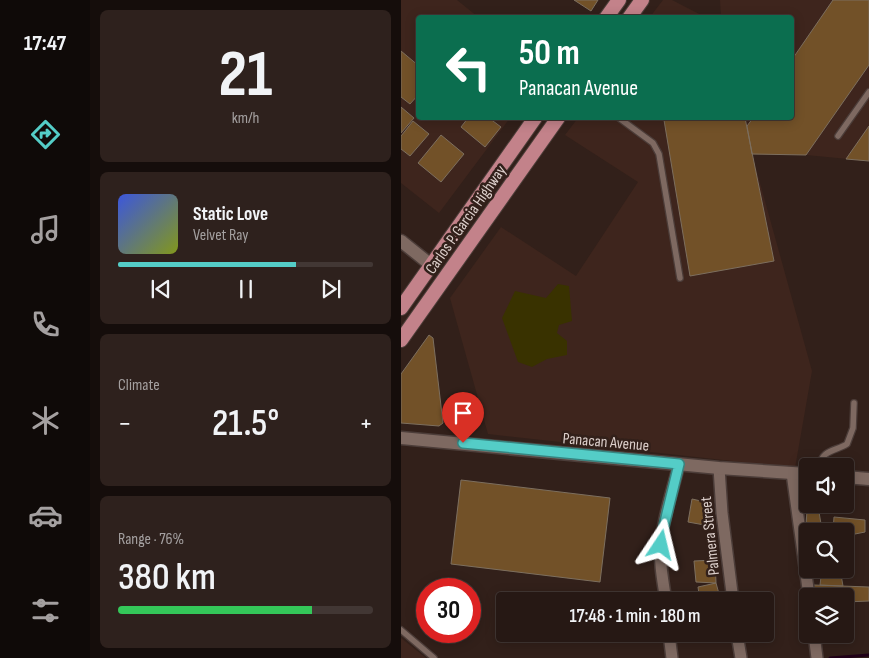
<!DOCTYPE html>
<html lang="en">
<head>
<meta charset="utf-8">
<style>
  :root { --surface:#261814; --page:#2e211d; --text:#f1f3f6; --muted:#a4a0a0; --line:#423734; --accent:#54cdc7 }
  body { margin:0; font-family:"Sofia Sans Condensed",sans-serif; background:var(--page); color:var(--text); height:100vh; display:flex; flex-direction:column; font-size:19px; white-space:nowrap }
  * { box-sizing:border-box; margin:0 }
  p { font-size:16px; color:var(--muted) }
  .icon { flex:none; width:28px; height:28px; fill:none; stroke:currentColor; stroke-width:2; stroke-linecap:round; stroke-linejoin:round }
  .map { position:relative; flex:1; overflow:hidden }
  .panel { display:flex; flex-direction:column; gap:10px; padding:10px; background:#150d0b; width:311px }
  .panel>* { flex:none }
  .guide { position:absolute; left:15px; top:15px; width:378px; height:105px; border-radius:5px; box-shadow:0 2px 12px #0003,0 0 0 1px var(--line); background:#0b6e4f; color:#fff; overflow:hidden }
  .buttons { position:absolute; left:398px; top:458px; display:grid; gap:10px }
  .buttons a { display:grid; place-items:center; width:55px; height:55px; border-radius:5px; background:var(--surface); box-shadow:0 2px 12px #0003,0 0 0 1px var(--line); font-size:25px }
  .speed { position:absolute; left:15px; top:578px; display:flex; gap:10px; font-size:25px; font-weight:700; text-align:center }
  .speed>* { display:grid; place-content:center; width:65px; height:65px; border-radius:50%; background:var(--surface); box-shadow:0 2px 12px #0003,0 0 0 1px var(--line); line-height:1 }
  .speed .limit { border:8px solid #d22; background:#fff; color:#111 }
  .pin { position:absolute; display:grid; place-items:center; width:42px; height:42px; color:#fff; margin:-51px -21px; border-radius:50% 50% 50% 0; rotate:-45deg; box-shadow:0 0 5px #0007 }
  .pin .icon { rotate:45deg }
  .me { position:absolute; width:55px; margin:-28px; rotate:10deg; stroke-linejoin:round; filter:drop-shadow(0 0 4px #0008) }
  .turn { display:flex; align-items:center; gap:18px; height:105px; padding:0 20px; font-size:22px }
  .turn .icon { width:65px; height:65px; stroke-width:2.5 }
  .turn b { display:block; font-size:35px; line-height:42px }
  .big { font-size:38px; font-weight:600; line-height:1.1 }
  .panel .widget { flex:1; display:flex; flex-direction:column; justify-content:center; gap:8px; min-width:0; padding:0 18px; border-radius:8px; background:var(--page) }
  .panel .dial { align-items:center; gap:0 }
  .dial b { font-size:65px; line-height:1 }
  .song { display:flex; align-items:center; gap:15px }
  .cover { width:60px; height:60px; border-radius:8px; background:linear-gradient(135deg,hsl(230 70% 55%),hsl(70 70% 35%)) }
  .played { height:5px; border-radius:2px; background:linear-gradient(90deg,var(--accent) 70%,var(--line) 70%) }
  .keys { display:flex; justify-content:space-around; direction:ltr }
  .heat { display:flex; justify-content:space-between; align-items:center; font-size:28px; direction:ltr }
  .charge { height:8px; border-radius:4px; background:linear-gradient(90deg,#34c759 76%,var(--line) 0) }
  .trip { position:absolute; left:95px; top:592px; width:278px; height:50px; border-radius:5px; background:var(--surface); box-shadow:0 2px 12px #0003,0 0 0 1px var(--line); font-weight:600; line-height:50px; text-align:center }
  main { display:flex; flex:1; min-height:0 }
  .menu { display:flex; flex-direction:column; width:90px; justify-content:space-around; align-items:center; background:#0f0a08; color:var(--muted) }
  .menu .icon { width:35px; height:35px }
  .menu .selected { color:var(--accent) }
  .menu b { font-size:22px; color:var(--text) }
  .map>svg:first-child { display:block }
  .built { fill:#3e251d }
  .green { fill:#393200 }
  .lines { fill:none; stroke-linecap:round; stroke-linejoin:round }
  .stream { stroke:#200018; stroke-width:3 }
  .building { fill:#725128; stroke:#7d6f5f }
  .service-casing { stroke:#4c3d39; stroke-width:8 }
  .minor-casing { stroke:#4c3d39; stroke-width:14 }
  .tertiary-casing { stroke:#4c3d39; stroke-width:15 }
  .secondary-casing { stroke:#4c3d39; stroke-width:15 }
  .trunk-casing { stroke:#4c3d39; stroke-width:16 }
  .service { stroke:#7e6961; stroke-width:5.5 }
  .minor { stroke:#7e6961; stroke-width:11 }
  .tertiary { stroke:#7e6961; stroke-width:12 }
  .secondary { stroke:#7e6961; stroke-width:12 }
  .trunk { stroke:#c3828a; stroke-width:14 }
  .route-casing { stroke:#378581; stroke-width:12 }
  .route { stroke:#54cdc7; stroke-width:9 }
  .labels { text-anchor:middle; stroke-width:5; stroke-linejoin:round; paint-order:stroke }
  .street-label { font-size:16px; fill:#ddd0cc; stroke:#32201a }
</style>
</head>
<body>
<main>
<nav class="menu">
<b>17:47</b>
<svg class="icon selected" aria-label="directions" viewBox="0 0 24 24"><path d="M12 3l9 9-9 9-9-9zM9 14v-3h6M13 9l2 2-2 2"/></svg>
<svg class="icon" aria-label="music" viewBox="0 0 24 24"><path d="M9 18V5l10-2v13"/><circle cx="6" cy="18" r="3"/><circle cx="16" cy="16" r="3"/></svg>
<svg class="icon" aria-label="phone" viewBox="0 0 24 24"><path d="M5 4h4l2 5-3 2q2 4 5 5l2-3 5 2v4C11 20 4 13 5 4z"/></svg>
<svg class="icon" aria-label="climate" viewBox="0 0 24 24"><path d="M12 3v18M4 7l16 10M4 17L20 7"/></svg>
<svg class="icon" aria-label="car" viewBox="0 0 24 24"><path d="M5 17H2v-5l4-1 3-4h7l3 4 3 1v5h-3M9 17h6M6 11h13"/><circle cx="7" cy="17" r="2"/><circle cx="17" cy="17" r="2"/></svg>
<svg class="icon" aria-label="filters" viewBox="0 0 24 24"><path d="M4 7h16M4 17h16"/><circle cx="9" cy="7" r="2"/><circle cx="15" cy="17" r="2"/></svg>
</nav>
<section class="panel">
<div class="widget dial"><b>21</b><p>km/h</p></div>
<div class="widget">
<div class="song"><i class="cover"></i><div><b>Static Love</b><p>Velvet Ray</p></div></div>
<div class="played"></div>
<div class="keys"><svg class="icon" aria-label="previous" viewBox="0 0 24 24"><path d="M18 5L8 12l10 7zM5 5v14"/></svg><svg class="icon" aria-label="pause" viewBox="0 0 24 24"><path d="M8 5v14M16 5v14"/></svg><svg class="icon" aria-label="next" viewBox="0 0 24 24"><path d="M6 5l10 7-10 7zM19 5v14"/></svg></div>
</div>
<div class="widget"><p>Climate</p>
<div class="heat"><a>−</a><b class="big">21.5°</b><a>+</a></div>
</div>
<div class="widget"><p>Range · 76%</p><b class="big">380 km</b><div class="charge"></div></div>
</section>
<div class="map">
<svg width="468" height="658" viewBox="0 0 468 658">
  <rect width="100%" height="100%" fill="#32201a"/>
  <path class="built" d="M0,0H56L77,17L18,18V118H109L38,213L0,183Z
    M262,0H271L304,17H249Z
    M319,0H468V161L405,155L351,154L411,371L394,468L87,434L49,298L100,227L175,276L237,182L164,135L177,118H390V18L320,17Z
    M0,638L25,658H0Z"/>
  <path class="green" d="M157,284L168,286L171,321L158,325L156,333L166,341V355L146,359L131,367L117,362L101,318L114,291L145,298Z"/>
  <g class="lines">
    <path class="stream" d="M429,658L468,655"/>
  </g>
  <path class="building" d="M173,0H197L190,11Z
    M432,0H468V65L405,155L351,154L346,126L352,118H390V61Z
    M0,51L18,66V94L9,104L0,97Z
    M0,107L13,118L0,133Z
    M67,118H88L100,127L84,147L60,127Z
    M278,118H344L373,261L289,276L263,120Z
    M12,121L28,134L9,156L0,149V136Z
    M468,126V161L445,159Z
    M40,135L63,154L40,182L17,163Z
    M28,335L32,338L42,423L38,426L0,423V374Z
    M60,480L209,498L199,582L50,564Z
    M291,499L309,503V526L287,522Z
    M406,510L418,512L420,524L405,526Z
    M433,517L464,520V532L444,536V531H432Z
    M430,526L431,531H407Z
    M314,560L315,583L295,582L293,561Z
    M421,569H439L442,586L419,585Z
    M315,583L320,601H299L297,587Z
    M413,585L468,587V601L444,602V596H414Z"/>
  <g class="lines">
    <g class="service-casing">
      <path id="service" d="M218,118L252,143L258,154L279,278
        M437,136L468,92
        M419,466C420,450 435,451 446,444L452,428L453,403
        M0,630L33,658"/>
    </g>
    <g class="minor-casing">
      <path id="minor" d="M318,468L321,513L332,601
        M391,473L408,596
        M265,601C262,582 258,562 260,543C262,517 272,490 278,464
        M268,634L271,658
        M336,634L340,658
        M413,634L416,658"/>
    </g>
    <g class="tertiary-casing">
      <path id="tertiary" d="M0,438L318,468L406,474
        M444,477L468,479"/>
    </g>
    <g class="secondary-casing">
      <path id="secondary" d="M0,241L30,265"/>
    </g>
    <g class="trunk-casing">
      <path id="trunk" d="M205,18L218,0
        M228,18L241,0
        M0,308L134,118
        M0,340L157,118"/>
    </g>
    <use href="#service" class="service"/>
    <use href="#minor" class="minor"/>
    <use href="#tertiary" class="tertiary"/>
    <use href="#secondary" class="secondary"/>
    <use href="#trunk" class="trunk"/>
  </g>
  <g class="lines">
    <g class="route-casing">
      <path id="route" d="M62,443L278,464L262,530L260,545"/>
    </g>
    <use href="#route" class="route"/>
  </g>
  <g class="labels">
    <g class="street-label">
      <text transform="translate(64 219) rotate(-55)" y="6">Carlos P. Garcia Highway</text>
      <text transform="translate(205 441) rotate(5)" y="6">Panacan Avenue</text>
      <text transform="translate(308 536) rotate(-96)" y="6">Palmera Street</text>
    </g>
  </g>
</svg>
<div class="buttons">
<a><svg class="icon" aria-label="sound" viewBox="0 0 24 24"><path d="M4 9h4l5-4v14l-5-4H4zM17 9q2 3 0 6"/></svg></a>
<a><svg class="icon" aria-label="search" viewBox="0 0 24 24"><circle cx="10" cy="10" r="6"/><path d="M15 15l6 6"/></svg></a>
<a><svg class="icon" aria-label="layers" viewBox="0 0 24 24"><path d="M12 4l9 5-9 5-9-5zM3 14l9 5 9-5"/></svg></a>
</div>
<div class="speed"><div class="limit">30</div></div>
<div class="pin" style="left:62px;top:443px;background:#d93025"><svg class="icon" aria-label="arrive" viewBox="0 0 24 24"><path d="M6 21V4h12l-3 4 3 4H6"/></svg></div>
<svg class="me" style="left:260px;top:545px" viewBox="-20 -20 40 40"><path d="M0-17L14 15 0 8-14 15z" fill="#54cdc7" stroke="#fff" stroke-width="4"/></svg>
<div class="trip">17:48 · 1 min · 180 m</div>
<div class="guide">
<div class="turn"><svg class="icon" aria-label="left" viewBox="0 0 24 24"><path d="M17 20v-9H6M10 6l-5 5 5 5"/></svg><div><b>50 m</b>Panacan Avenue</div></div>
</div>
</div>
</main>
</body>
</html>
